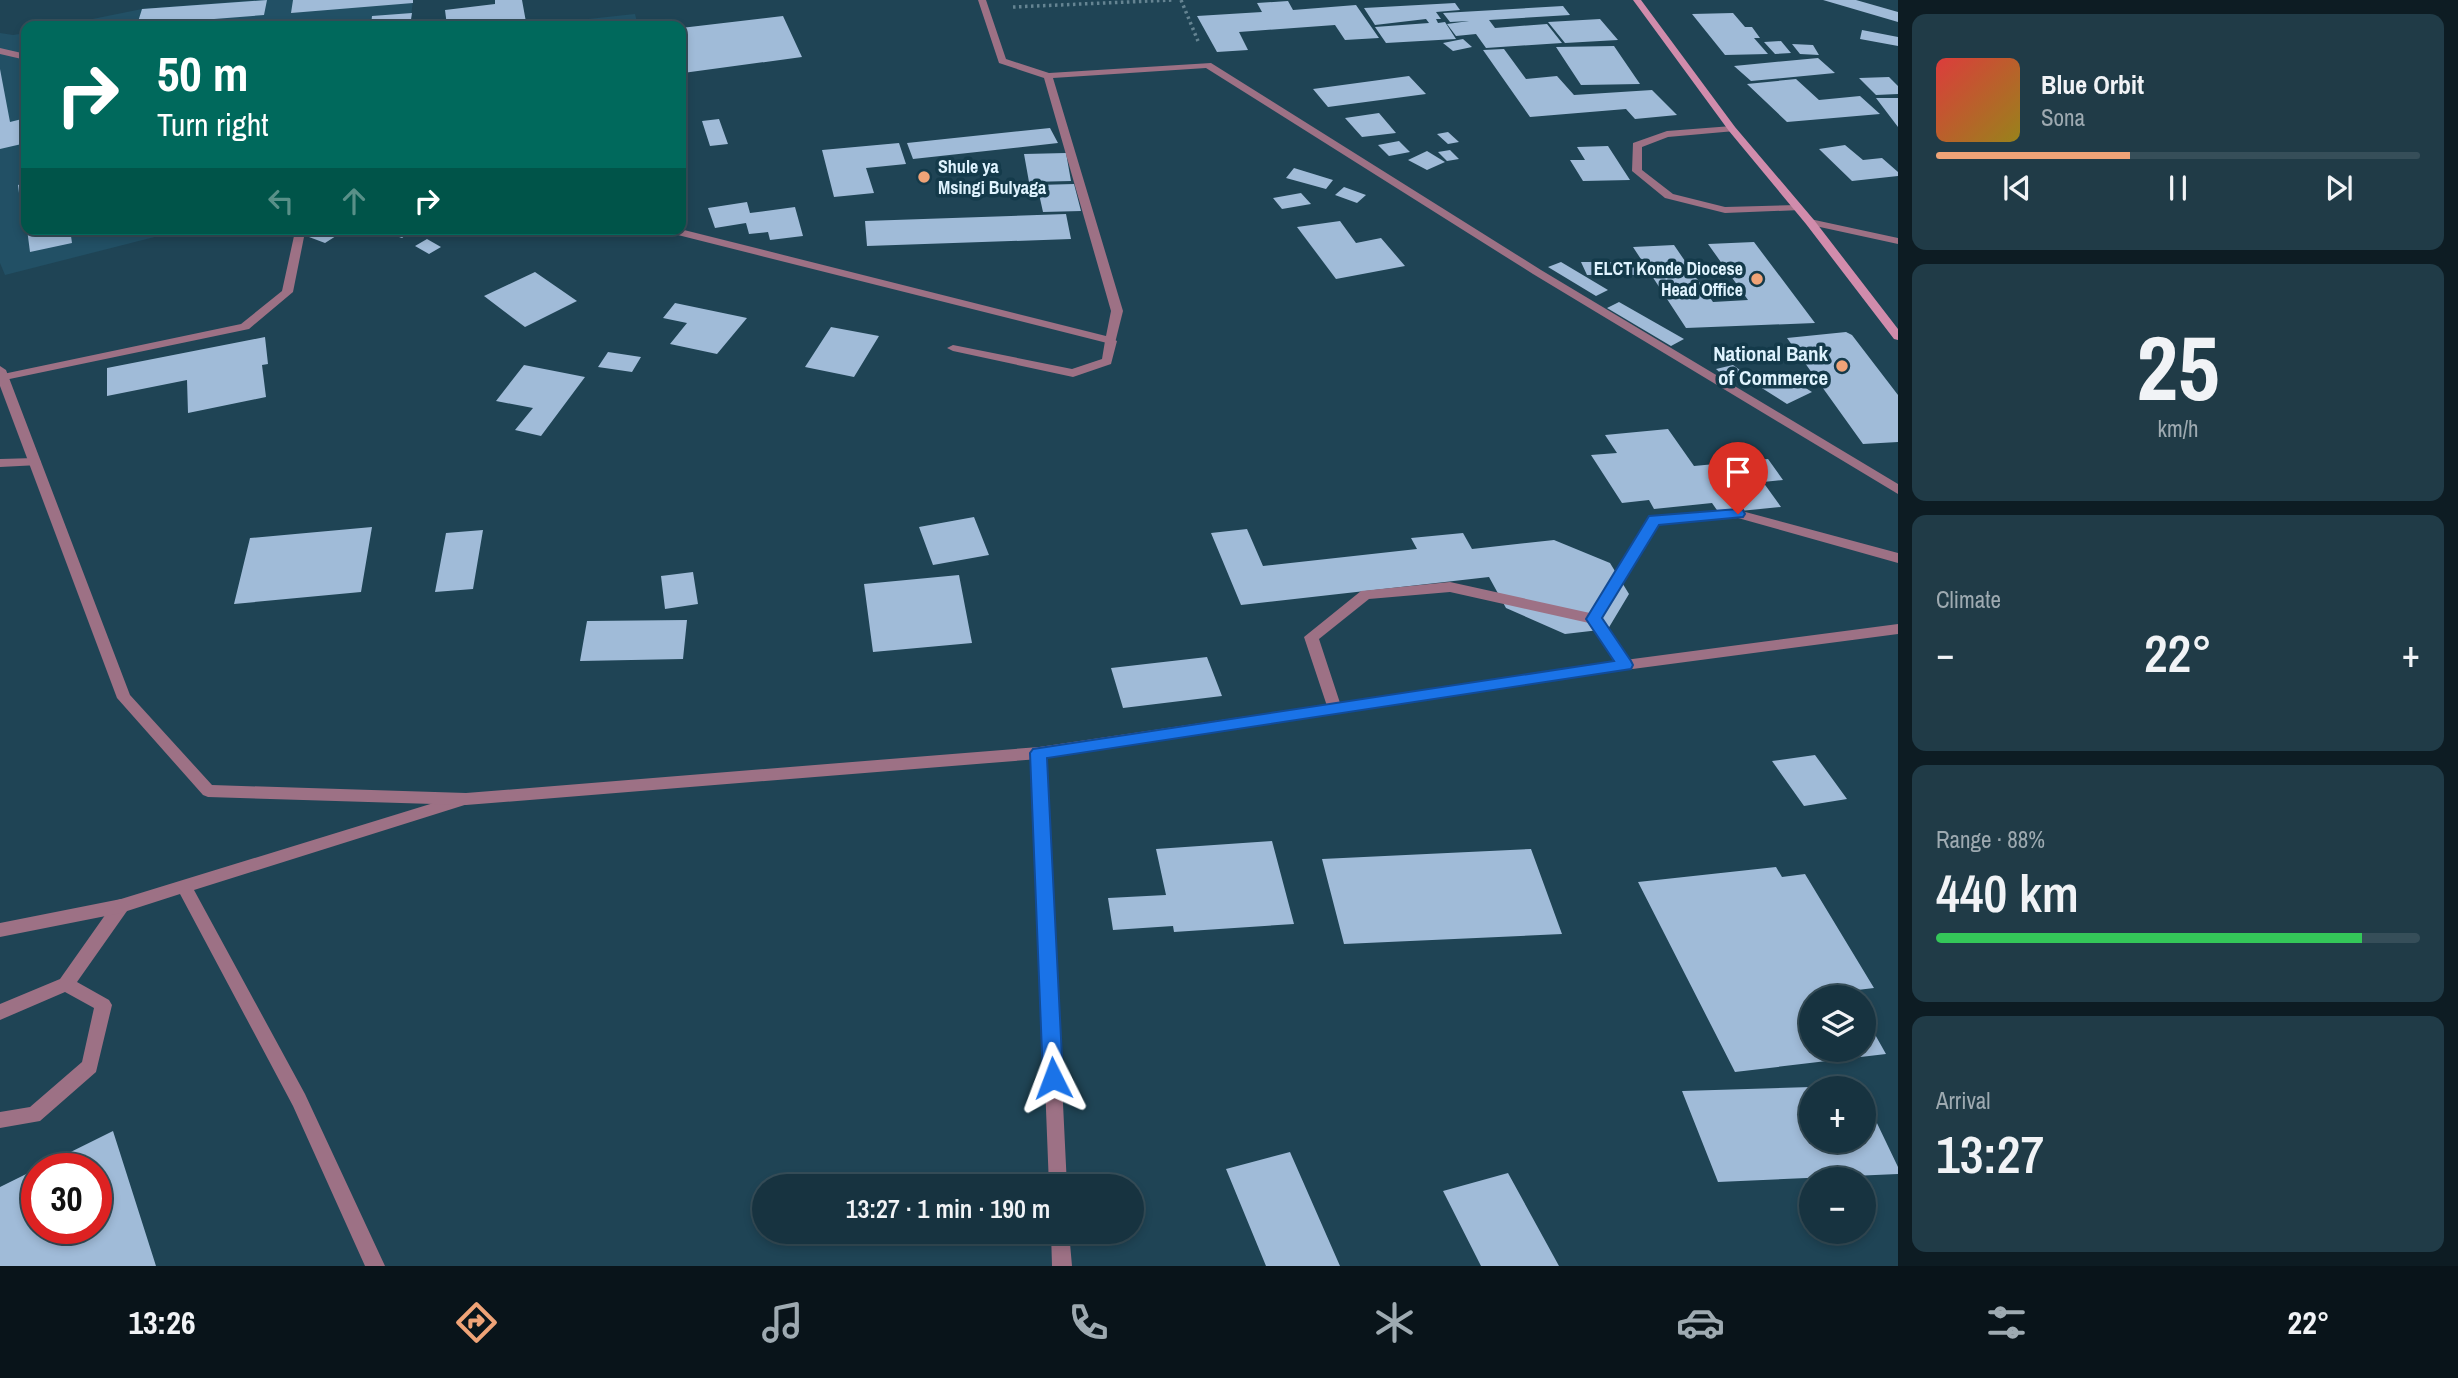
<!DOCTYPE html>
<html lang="en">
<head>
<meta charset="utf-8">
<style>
  :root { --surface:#173340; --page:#203b47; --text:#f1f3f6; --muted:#9eaab1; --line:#364e59; --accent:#efa377 }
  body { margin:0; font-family:"Archivo Narrow",sans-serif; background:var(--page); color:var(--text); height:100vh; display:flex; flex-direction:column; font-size:26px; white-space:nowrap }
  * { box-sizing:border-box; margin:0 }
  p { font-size:23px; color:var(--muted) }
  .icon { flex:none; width:38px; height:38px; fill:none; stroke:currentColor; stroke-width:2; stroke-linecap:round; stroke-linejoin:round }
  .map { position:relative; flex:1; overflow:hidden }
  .sheet { display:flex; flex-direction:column; gap:14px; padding:14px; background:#0d1c23; width:560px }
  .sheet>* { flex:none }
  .guide { position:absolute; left:21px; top:21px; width:665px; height:214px; border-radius:14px; box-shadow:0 4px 10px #0003,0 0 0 2px var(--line); background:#00695c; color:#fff; overflow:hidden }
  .tools { position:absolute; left:1799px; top:985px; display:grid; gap:14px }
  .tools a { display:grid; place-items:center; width:77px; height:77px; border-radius:50%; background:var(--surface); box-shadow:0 4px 10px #0003,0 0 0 2px var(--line); font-size:35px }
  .speed { position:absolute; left:21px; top:1153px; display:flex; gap:14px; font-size:35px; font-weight:700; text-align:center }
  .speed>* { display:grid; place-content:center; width:91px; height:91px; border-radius:50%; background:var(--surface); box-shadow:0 4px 10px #0003,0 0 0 2px var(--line); line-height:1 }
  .speed .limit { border:10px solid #d22; background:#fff; color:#111 }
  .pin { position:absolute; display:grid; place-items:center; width:60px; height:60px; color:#fff; margin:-72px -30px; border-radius:50% 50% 50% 0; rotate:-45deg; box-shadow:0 0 7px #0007 }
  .pin .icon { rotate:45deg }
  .me { position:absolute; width:77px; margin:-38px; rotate:357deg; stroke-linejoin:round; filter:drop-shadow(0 0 5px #0008) }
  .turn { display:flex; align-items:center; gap:24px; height:147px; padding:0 21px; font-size:32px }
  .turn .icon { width:91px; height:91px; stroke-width:2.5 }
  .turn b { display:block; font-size:49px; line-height:60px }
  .lanes { display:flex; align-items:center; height:66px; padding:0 21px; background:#0003; justify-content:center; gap:35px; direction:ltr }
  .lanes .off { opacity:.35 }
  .big { font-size:52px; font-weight:600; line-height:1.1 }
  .sheet .tile { flex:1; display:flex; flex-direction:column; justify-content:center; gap:10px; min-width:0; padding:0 24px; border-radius:14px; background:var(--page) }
  .sheet .dial { align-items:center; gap:0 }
  .dial b { font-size:91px; line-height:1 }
  .song { display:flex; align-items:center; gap:21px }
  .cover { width:84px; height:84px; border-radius:10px; background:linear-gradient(135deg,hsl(0 70% 55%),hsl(50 70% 35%)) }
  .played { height:7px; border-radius:4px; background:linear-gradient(90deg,var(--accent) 40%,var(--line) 40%) }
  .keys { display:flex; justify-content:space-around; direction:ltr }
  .heat { display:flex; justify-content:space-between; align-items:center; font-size:38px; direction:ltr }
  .charge { height:10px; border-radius:5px; background:linear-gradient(90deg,#34c759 88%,var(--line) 0) }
  .trip { position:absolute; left:752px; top:1174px; width:392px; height:70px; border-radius:35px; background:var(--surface); box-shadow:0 4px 10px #0003,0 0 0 2px var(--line); font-weight:600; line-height:70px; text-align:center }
  .tab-bar { display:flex; height:112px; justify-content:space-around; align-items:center; background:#09141a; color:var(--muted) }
  .tab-bar .icon { width:49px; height:49px }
  .tab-bar .on { color:var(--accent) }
  .tab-bar b { font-size:32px; color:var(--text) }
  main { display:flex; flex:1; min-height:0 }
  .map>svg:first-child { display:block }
  .built { fill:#225065 }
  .building { fill:#a0bbd8; fill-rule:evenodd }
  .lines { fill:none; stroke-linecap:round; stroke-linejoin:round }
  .path { stroke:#658492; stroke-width:3.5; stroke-dasharray:2.5 3.5; stroke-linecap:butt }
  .service { fill:#9d7185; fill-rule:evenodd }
  .minor { fill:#9d7185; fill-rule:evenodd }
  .tertiary { fill:#9d7185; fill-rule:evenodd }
  .secondary { fill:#d18cac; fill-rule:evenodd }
  .route { fill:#1a73e8; stroke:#114b97; stroke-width:2 }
  .poi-dot { fill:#efa377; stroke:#143a4a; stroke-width:2.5 }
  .labels { text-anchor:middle; stroke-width:7; stroke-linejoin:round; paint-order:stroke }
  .far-poi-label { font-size:18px; font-weight:bold; fill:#dff3fe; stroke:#143a4a; text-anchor:start }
  .poi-label { font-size:21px; font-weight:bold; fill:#dff3fe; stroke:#143a4a; text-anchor:end }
</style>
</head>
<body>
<main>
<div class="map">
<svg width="1898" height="1266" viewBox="0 0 1898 1266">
  <rect width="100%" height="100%" fill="#1f4455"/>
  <path class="built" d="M259,0H413L410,26H58L142,9Z
    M635,14L638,26H523Z
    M0,33L13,35L26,33V229H186L5,275L0,263Z"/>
  <path class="building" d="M267,0L264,15L137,25L142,9Z
    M293,0H413V3L291,13Z
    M495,0H522L526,22L486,26H447L445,10L495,4Z
    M1823,0H1856L1898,12V22Z
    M1288,1L1293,10L1356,5L1379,38L1345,40L1335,25L1239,32L1248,50L1217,52L1197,16L1262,12L1257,3Z
    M1455,3L1460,10L1436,12L1441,19H1436L1438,23L1445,22L1456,39L1386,43L1375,27L1429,23L1426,19L1375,25L1364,8Z
    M1563,6L1570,15L1489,20L1495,28L1547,24L1562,43L1486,48L1476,34L1456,36L1447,24L1469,21L1450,22L1443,13Z
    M412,13L410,26H371L372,16Z
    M1733,13L1745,27H1752L1760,38H1754L1768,54L1725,55L1692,14Z
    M783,16L802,57L683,73L681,28Z
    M1600,19L1618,40L1565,43L1548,22Z
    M1862,30L1898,37V46L1860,39Z
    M1463,39L1472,47L1453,51L1443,43Z
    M1781,41L1791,53L1775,54L1764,42Z
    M1792,44L1813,45L1819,55L1800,54Z
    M1614,46L1640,84L1581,85L1556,47Z
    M1504,49L1526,79L1557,76L1574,95L1652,90L1677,115L1635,119L1626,109L1530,117L1483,50Z
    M1818,58L1835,73L1751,81L1734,66Z
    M0,69L10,122L26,118V143L0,149Z
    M1409,76L1426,94L1328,107L1313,89Z
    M1889,77L1898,86V94L1876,95L1859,78Z
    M1796,79L1819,100L1860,96L1880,114L1787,122L1747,84Z
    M1876,98H1898V127Z
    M1379,113L1396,133L1362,137L1345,118Z
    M719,119L728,144L710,146L702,121Z
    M1050,128L1058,143L913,159L907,143Z
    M1448,132L1459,142L1448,144L1437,134Z
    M1399,141L1410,152L1389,156L1378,145Z
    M899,143L906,164L866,168L874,193L834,197L822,150Z
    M1845,145L1863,160L1882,158L1898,172V176L1852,181L1819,149Z
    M1608,146L1630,180L1583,181L1570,160H1585L1577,147Z
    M1450,150L1459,159L1447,161L1438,152Z
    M1427,151L1445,162L1427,170L1408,160Z
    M1066,153L1071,181L1029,182L1024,154Z
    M26,167V200L20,201L18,185L25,183L21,168Z
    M1294,168L1333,180L1326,189L1286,178Z
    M1074,184L1081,211L1043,212L1037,185Z
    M1344,187L1366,195L1357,203L1335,195Z
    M1301,193L1311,204L1282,209L1273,198Z
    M747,202L750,213L795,207L803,236L770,240L768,232L749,234L746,223L715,228L708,208Z
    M1066,214L1071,239L867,246L865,221Z
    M1340,221L1356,243L1381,238L1405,266L1336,279L1297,227Z
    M27,229H70L72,243L30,252Z
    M321,229H347L325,243L309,237Z
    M376,229H414L402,238Z
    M427,239L441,247L429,254L415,246Z
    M1754,242L1815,323L1686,328L1633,247L1674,245L1713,302L1748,300L1708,244Z
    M1561,262L1608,290L1596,296L1548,267Z
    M1581,262H1633L1640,275H1587Z
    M535,272L577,301L525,327L484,296Z
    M1619,302L1684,339L1671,346L1607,308Z
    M675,303L747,318L717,354L670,344L687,323L663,318Z
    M831,327L879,336L854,377L805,367Z
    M1846,332L1852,335L1898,395V442L1863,444L1787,338Z
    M265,337L268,364L262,365L266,397L188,413L187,380L107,396V368Z
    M608,352L641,357L632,372L598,367Z
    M524,365L585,377L541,436L515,430L533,408L496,401Z
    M1733,365L1744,373L1726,378L1716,369Z
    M1782,373L1812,392L1787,404L1757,385Z
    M1668,429L1694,466L1768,459L1783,480L1763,482L1781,507L1719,513L1712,503L1654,509L1649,500L1622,503L1591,455L1617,453L1605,435Z
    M974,517L989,555L933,565L919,527Z
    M372,527L361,592L234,604L250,538Z
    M1247,529L1263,566L1417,549L1411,538L1463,533L1472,549L1554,540L1610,563L1629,594L1608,629L1565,634L1506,608L1489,577L1241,605L1211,533Z
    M483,530L473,589L435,592L446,533Z
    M693,572L698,604L665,609L661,576Z
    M959,575L972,643L873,652L864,584Z
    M687,620L683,659L580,661L587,621Z
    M1207,657L1222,696L1123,708L1111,668Z
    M1815,755L1847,799L1804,806L1772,761Z
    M1272,841L1294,924L1174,932L1173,926L1113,930L1108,898L1166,895L1156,849Z
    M1531,849L1562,934L1344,944L1322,859Z
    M1776,867L1782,877L1805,874L1874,988L1849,991L1853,998H1811V1050H1864V1015L1886,1054L1735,1072L1638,882Z
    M1859,1085L1860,1088H1820V1086Z
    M1811,1087V1141H1864V1096L1898,1167V1174L1718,1182L1682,1091Z
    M113,1131L156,1266H0V1187ZM37,1169H96V1228H37Z
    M1290,1152L1340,1266H1266L1226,1169Z
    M1508,1173L1559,1266H1481L1443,1191Z"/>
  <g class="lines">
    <path class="path" d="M1181,0L1198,41
      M1013,7L1173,0"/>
    <path class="service" d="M0,48L26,54V60L0,54Z
      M1732,126L1735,127V131L1668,137L1642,147V170L1673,194L1725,207L1797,205L1802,208L1801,210L1725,213L1665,198L1632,171L1633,143L1667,131Z
      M1111,338L1117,341L1111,364L1073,377L953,351L947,348L953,345L1072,369L1102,359L1105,341Z
      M1738,510L1898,553V563L1738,518L1659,524L1601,619L1630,661L1632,665L1630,669H1620L1589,623L1450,592L1369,599L1319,639L1342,709L1340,713H1330L1328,709L1304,637L1361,591L1450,582L1590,613L1650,517Z
      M121,899L127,901L129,906L127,911L77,982L109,1000L112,1005L96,1072L40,1121L0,1128V1112L30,1107L82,1062L94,1008L65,992L0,1020V1004L60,979L115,901Z"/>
    <path class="minor" d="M978,0H986L1006,59L1049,73L1211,63L1541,270L1898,484V494L1533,274L1206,68L1053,78L1123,311L1115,343L1111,344L662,231L661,229H680L1106,336L1111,311L1044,78L999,63Z
      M1810,219L1898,238V244L1806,224V220Z
      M300,229H312L304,237L293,292L249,329L0,381V375L3,374L241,324L282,291L294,236Z
      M35,458L39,459L41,462L39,465L0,467V459Z
      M1039,747L1044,749L1046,753L1067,1186H1049L1032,753L1034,749Z
      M466,793L471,795L474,799L471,803L194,890L305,1094L385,1266H365L293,1106L180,894L121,913L0,937V923L121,899Z
      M1051,1232H1069L1072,1266H1052Z"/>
    <path class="tertiary" d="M0,366L6,370L130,695L212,785L466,793L1039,747L1625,660L1898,624V634L1625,670L1039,759L466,805L208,797L203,795L117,698L0,386Z"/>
    <path class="secondary" d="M1633,0H1641L1735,127L1814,220L1898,329V340L1894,339L1806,224L1729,131Z"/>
  </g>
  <path class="route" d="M1738,509L1743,510L1745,514L1743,517L1659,525L1602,618L1631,661L1633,665L1631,669L1047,758L1063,1078L1060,1085L1053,1087L1046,1085L1043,1078L1030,753L1033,749L1614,661L1586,619L1649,516Z"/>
  <g class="poi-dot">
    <circle cx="924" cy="177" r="7"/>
    <circle cx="1757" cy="279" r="7"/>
    <circle cx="1842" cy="366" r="7"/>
  </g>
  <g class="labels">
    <g class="far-poi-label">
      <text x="938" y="173">Shule ya<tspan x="938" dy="21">Msingi Bulyaga</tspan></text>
      <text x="1743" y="275" text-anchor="end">ELCT Konde Diocese<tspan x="1743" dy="21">Head Office</tspan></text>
    </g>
    <g class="poi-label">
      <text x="1828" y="361">National Bank<tspan x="1828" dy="24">of Commerce</tspan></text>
    </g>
  </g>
</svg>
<div class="tools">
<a><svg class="icon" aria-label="layers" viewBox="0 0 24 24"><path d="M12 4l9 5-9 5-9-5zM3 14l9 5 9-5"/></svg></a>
<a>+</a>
<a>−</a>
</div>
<div class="speed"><div class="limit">30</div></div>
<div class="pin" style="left:1738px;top:514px;background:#d93025"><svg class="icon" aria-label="arrive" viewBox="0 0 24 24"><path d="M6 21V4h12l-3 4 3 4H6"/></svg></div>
<svg class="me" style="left:1053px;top:1078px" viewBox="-20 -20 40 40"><path d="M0-17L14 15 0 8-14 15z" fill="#1a73e8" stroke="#fff" stroke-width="4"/></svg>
<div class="trip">13:27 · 1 min · 190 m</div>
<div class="guide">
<div class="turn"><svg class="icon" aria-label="right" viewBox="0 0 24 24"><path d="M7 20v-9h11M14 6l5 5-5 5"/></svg><div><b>50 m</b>Turn right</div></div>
<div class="lanes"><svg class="icon off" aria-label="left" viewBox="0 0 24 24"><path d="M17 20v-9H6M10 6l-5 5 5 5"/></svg><svg class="icon off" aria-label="ahead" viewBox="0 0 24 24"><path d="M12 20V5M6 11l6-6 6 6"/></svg><svg class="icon" aria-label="right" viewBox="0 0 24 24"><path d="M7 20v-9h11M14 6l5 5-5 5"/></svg></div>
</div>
</div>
<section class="sheet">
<div class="tile">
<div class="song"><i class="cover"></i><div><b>Blue Orbit</b><p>Sona</p></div></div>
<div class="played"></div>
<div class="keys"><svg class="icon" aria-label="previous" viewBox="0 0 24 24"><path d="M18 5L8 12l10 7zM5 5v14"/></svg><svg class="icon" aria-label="pause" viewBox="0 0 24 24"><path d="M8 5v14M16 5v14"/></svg><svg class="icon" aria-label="next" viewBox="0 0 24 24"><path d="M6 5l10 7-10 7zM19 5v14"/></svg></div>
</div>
<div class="tile dial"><b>25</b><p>km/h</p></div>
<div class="tile"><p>Climate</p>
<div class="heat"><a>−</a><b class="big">22°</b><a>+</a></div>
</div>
<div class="tile"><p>Range · 88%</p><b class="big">440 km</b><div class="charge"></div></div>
<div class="tile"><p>Arrival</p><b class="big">13:27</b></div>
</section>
</main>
<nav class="tab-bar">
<b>13:26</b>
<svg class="icon on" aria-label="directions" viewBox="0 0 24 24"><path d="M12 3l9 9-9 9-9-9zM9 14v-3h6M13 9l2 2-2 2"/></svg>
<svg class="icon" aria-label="music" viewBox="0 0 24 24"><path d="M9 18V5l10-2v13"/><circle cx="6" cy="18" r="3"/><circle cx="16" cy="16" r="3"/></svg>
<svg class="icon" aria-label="phone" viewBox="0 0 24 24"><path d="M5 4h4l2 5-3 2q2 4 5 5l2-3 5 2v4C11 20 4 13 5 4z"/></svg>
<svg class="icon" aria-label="climate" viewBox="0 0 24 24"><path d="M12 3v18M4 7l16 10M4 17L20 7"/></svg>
<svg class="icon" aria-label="car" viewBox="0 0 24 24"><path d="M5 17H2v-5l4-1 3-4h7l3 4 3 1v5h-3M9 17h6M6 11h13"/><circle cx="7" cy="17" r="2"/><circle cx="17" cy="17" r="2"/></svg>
<svg class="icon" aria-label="filters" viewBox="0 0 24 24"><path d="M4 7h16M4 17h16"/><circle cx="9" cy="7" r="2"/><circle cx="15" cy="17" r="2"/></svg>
<b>22°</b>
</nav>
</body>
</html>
